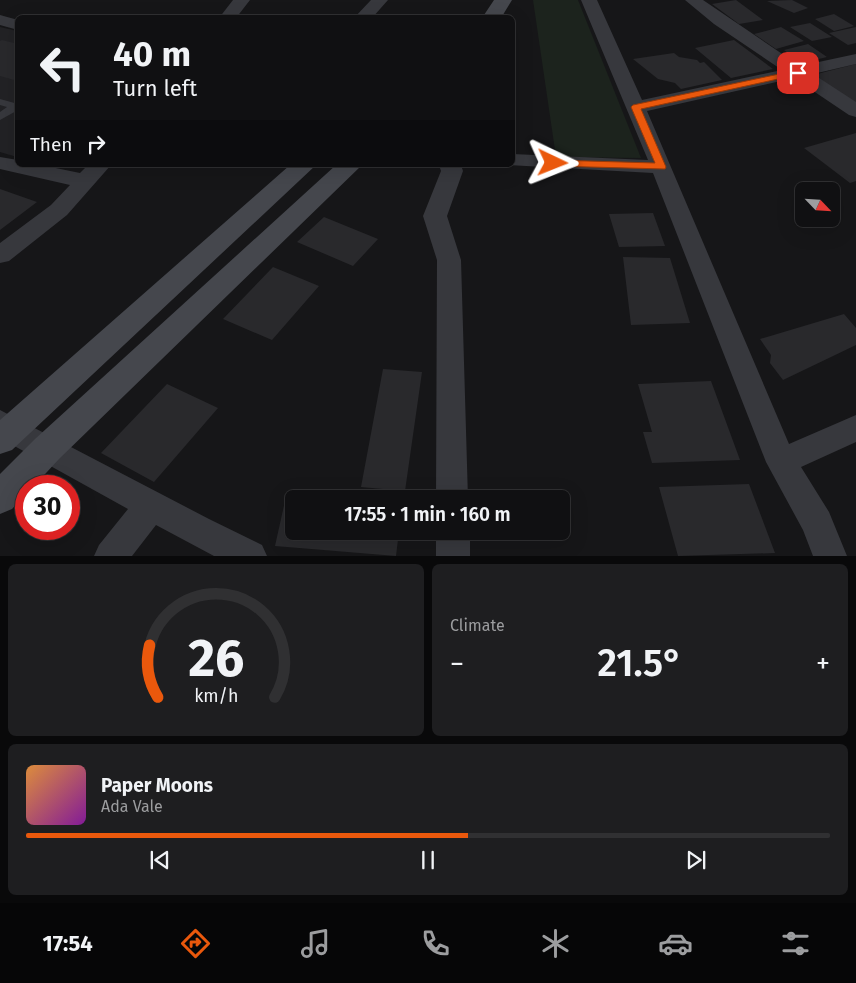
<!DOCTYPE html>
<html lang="en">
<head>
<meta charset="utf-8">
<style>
  :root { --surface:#101012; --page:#1e1e20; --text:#f1f3f6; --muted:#9c9d9f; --line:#303032; --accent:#ea580c }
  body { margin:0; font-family:"Fira Sans",sans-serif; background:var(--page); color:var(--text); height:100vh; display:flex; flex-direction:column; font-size:19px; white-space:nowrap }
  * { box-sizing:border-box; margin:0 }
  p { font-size:16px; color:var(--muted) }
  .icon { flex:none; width:28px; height:28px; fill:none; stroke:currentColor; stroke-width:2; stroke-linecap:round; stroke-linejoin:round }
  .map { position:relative; height:556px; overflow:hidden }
  .drawer { display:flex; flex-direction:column; gap:8px; padding:8px; background:#09090a; flex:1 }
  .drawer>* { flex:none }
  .top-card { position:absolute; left:15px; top:15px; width:500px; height:152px; border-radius:8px; box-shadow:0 5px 20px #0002,0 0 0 1px var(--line); background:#101012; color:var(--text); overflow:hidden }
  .needle { width:32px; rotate:115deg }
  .controls { position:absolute; left:795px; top:182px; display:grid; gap:10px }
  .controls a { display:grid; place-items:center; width:45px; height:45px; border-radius:8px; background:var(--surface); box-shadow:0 5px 20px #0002,0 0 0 1px var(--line); font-size:25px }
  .speed { position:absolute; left:15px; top:475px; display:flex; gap:10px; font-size:25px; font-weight:700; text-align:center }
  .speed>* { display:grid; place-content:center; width:65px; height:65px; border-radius:50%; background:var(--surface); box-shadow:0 5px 20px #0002,0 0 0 1px var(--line); line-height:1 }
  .speed .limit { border:8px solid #d22; background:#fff; color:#111 }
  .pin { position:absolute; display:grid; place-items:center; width:42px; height:42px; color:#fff; margin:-21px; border-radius:10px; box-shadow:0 2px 8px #0006 }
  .me { position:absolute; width:55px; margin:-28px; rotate:92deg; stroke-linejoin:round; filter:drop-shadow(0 0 4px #0008) }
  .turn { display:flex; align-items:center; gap:18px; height:105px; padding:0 15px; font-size:22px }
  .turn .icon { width:65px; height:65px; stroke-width:2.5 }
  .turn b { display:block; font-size:35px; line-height:42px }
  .then { display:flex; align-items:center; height:48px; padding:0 15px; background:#0003; gap:10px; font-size:19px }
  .big { font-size:38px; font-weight:600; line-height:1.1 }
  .drawer .card { flex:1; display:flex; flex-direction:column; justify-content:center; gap:8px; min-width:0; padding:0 18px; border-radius:8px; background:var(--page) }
  .drawer .dial { align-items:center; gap:0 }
  .dial svg { height:130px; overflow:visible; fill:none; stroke:var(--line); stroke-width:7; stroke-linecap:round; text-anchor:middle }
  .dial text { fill:var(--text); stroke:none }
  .song { display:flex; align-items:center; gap:15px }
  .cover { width:60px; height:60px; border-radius:8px; background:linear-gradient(135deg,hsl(30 70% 55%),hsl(290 70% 35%)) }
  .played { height:5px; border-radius:2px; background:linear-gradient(90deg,var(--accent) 55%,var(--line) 55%) }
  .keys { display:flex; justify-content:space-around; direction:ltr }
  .heat { display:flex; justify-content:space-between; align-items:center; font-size:28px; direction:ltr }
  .drawer .tiles { flex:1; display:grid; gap:8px; grid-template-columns:1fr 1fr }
  .card:last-child { grid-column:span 2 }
  .trip { position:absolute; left:285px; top:490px; width:285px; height:50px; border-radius:8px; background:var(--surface); box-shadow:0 5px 20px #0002,0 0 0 1px var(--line); font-weight:600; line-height:50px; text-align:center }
  .tab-bar { display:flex; height:80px; justify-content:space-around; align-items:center; background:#060607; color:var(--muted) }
  .tab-bar .icon { width:35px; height:35px }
  .tab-bar .current { color:var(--accent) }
  .tab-bar b { font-size:22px; color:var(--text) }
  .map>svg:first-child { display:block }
  .built { fill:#222225 }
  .green { fill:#1c231d }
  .building { fill:#29292c }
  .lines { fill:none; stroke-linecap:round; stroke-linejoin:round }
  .lane { fill:#37383d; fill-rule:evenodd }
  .street { fill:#37383d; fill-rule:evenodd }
  .secondary { fill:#45474d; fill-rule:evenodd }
  .route { fill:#ea580c; stroke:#983908 }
</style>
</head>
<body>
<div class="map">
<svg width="856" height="556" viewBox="0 0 856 556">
  <rect width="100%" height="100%" fill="#161618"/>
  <path class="built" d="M0,27L17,31V157L0,152Z"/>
  <path class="green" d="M533,0H578L641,158L556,157Z"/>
  <path class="building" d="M736,0L763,20L739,24L712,4Z
    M792,0L808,8L794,13L767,1Z
    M834,14L854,26L834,31L815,19Z
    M810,23L832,37L812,41L790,27Z
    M781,27L804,41L776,49L754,34Z
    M856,27V43L848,45L829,33Z
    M2,40L18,44V81L0,76V41Z
    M734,40L773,69L731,78L695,48Z
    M808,44L827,57L802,63L784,50Z
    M674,53L679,57L697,60L700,63L704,62L722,80L681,89L675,83L658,79L633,59Z
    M856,64V104L813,75Z
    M856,133V181L850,183L804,148Z
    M0,189L37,202L0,230Z
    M653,213L665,246L619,247L609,214Z
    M324,217L378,239L353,266L297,242Z
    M623,257L670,258L690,323L631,325Z
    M273,267L319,286L272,340L223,319Z
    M844,314L856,328V345L783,380L770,363L771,355L760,339Z
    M383,369L422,372L405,491L361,487Z
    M711,381L740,460L652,463L643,432H652L638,384Z
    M167,384L218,408L154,482L101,453Z
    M749,484L775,553L678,556L659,487Z
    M285,501L294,502V531H399L396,556L275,546Z"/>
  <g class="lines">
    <path class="lane" d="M0,99L18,104V110L0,120V112L7,107L0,105Z"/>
    <path class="street" d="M233,0H250L236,18H219Z
      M371,0H388L372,18H354Z
      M581,0H597L642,100L782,70L714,24L685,0H703L800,66L856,54V64L813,74L856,102V117L849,115L794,78L647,111L789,444L856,415V442L801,467L829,512L847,556H813L803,530L766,462L653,173L506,165H512V154L648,160Z
      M0,15L18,20V30L0,25Z
      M0,157L18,160V165H41L80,173L88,165H111L67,215L9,261L0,263V243L51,205L70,185L0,169Z
      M439,165H461L463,171L447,216L461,260L468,499H436L437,260L423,216L441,171Z
      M0,410L209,519L262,545L267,556H214L156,525L132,556H94L99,545L128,509L0,438Z
      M436,531H470V556H436Z"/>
    <path class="secondary" d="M494,0H512L501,18H482Z
      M290,165H316L12,450L0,454V420Z
      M336,165H362L59,459L34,486H26V494L12,509L0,514V474L35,439Z"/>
  </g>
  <path class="route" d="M798,70L801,71V74L641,109L666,167L665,169L553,166L548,163L553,160L655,163L631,107L633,105Z"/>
</svg>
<div class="controls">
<a><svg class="needle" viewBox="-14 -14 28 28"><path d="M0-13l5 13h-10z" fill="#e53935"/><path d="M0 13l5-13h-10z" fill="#9c9d9f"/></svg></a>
</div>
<div class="speed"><div class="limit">30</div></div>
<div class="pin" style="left:798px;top:73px;background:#d93025"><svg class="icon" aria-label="arrive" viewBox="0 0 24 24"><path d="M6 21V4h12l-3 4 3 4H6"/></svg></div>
<svg class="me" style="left:553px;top:163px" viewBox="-20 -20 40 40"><path d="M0-17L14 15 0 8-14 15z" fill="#ea580c" stroke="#fff" stroke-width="4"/></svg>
<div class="trip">17:55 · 1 min · 160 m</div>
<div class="top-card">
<div class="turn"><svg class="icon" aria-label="left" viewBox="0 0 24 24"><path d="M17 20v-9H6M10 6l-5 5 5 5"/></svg><div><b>40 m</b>Turn left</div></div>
<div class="then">Then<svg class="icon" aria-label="right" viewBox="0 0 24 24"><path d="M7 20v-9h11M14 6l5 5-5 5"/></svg></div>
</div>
</div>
<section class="drawer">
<div class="tiles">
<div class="card dial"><svg viewBox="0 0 100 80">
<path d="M14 69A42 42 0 1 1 86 69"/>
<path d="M14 69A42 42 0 0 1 9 37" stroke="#ea580c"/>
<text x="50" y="56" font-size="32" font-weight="700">26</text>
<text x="50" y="72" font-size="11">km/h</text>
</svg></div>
<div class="card"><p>Climate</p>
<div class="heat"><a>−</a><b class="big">21.5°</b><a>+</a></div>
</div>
<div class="card">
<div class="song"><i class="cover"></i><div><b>Paper Moons</b><p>Ada Vale</p></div></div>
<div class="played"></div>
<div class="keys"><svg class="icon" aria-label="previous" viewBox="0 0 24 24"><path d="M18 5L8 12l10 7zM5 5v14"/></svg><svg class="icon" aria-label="pause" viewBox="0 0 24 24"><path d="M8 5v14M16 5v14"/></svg><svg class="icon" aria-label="next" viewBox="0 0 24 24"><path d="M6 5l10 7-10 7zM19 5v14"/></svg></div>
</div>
</div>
</section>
<nav class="tab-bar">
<b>17:54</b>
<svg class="icon current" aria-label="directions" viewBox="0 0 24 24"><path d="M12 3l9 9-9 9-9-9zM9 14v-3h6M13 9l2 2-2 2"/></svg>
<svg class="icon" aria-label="music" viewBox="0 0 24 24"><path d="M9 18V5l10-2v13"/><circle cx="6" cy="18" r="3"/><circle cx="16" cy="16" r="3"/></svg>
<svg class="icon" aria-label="phone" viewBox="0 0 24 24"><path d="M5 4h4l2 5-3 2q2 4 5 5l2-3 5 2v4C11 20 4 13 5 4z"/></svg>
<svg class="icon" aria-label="climate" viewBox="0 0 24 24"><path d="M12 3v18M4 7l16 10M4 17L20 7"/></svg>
<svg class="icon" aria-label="car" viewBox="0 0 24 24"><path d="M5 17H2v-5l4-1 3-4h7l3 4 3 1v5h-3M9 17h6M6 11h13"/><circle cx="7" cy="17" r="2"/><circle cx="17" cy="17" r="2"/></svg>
<svg class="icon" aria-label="filters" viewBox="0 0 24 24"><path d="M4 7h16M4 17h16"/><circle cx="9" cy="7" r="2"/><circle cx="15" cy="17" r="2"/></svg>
</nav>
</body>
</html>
